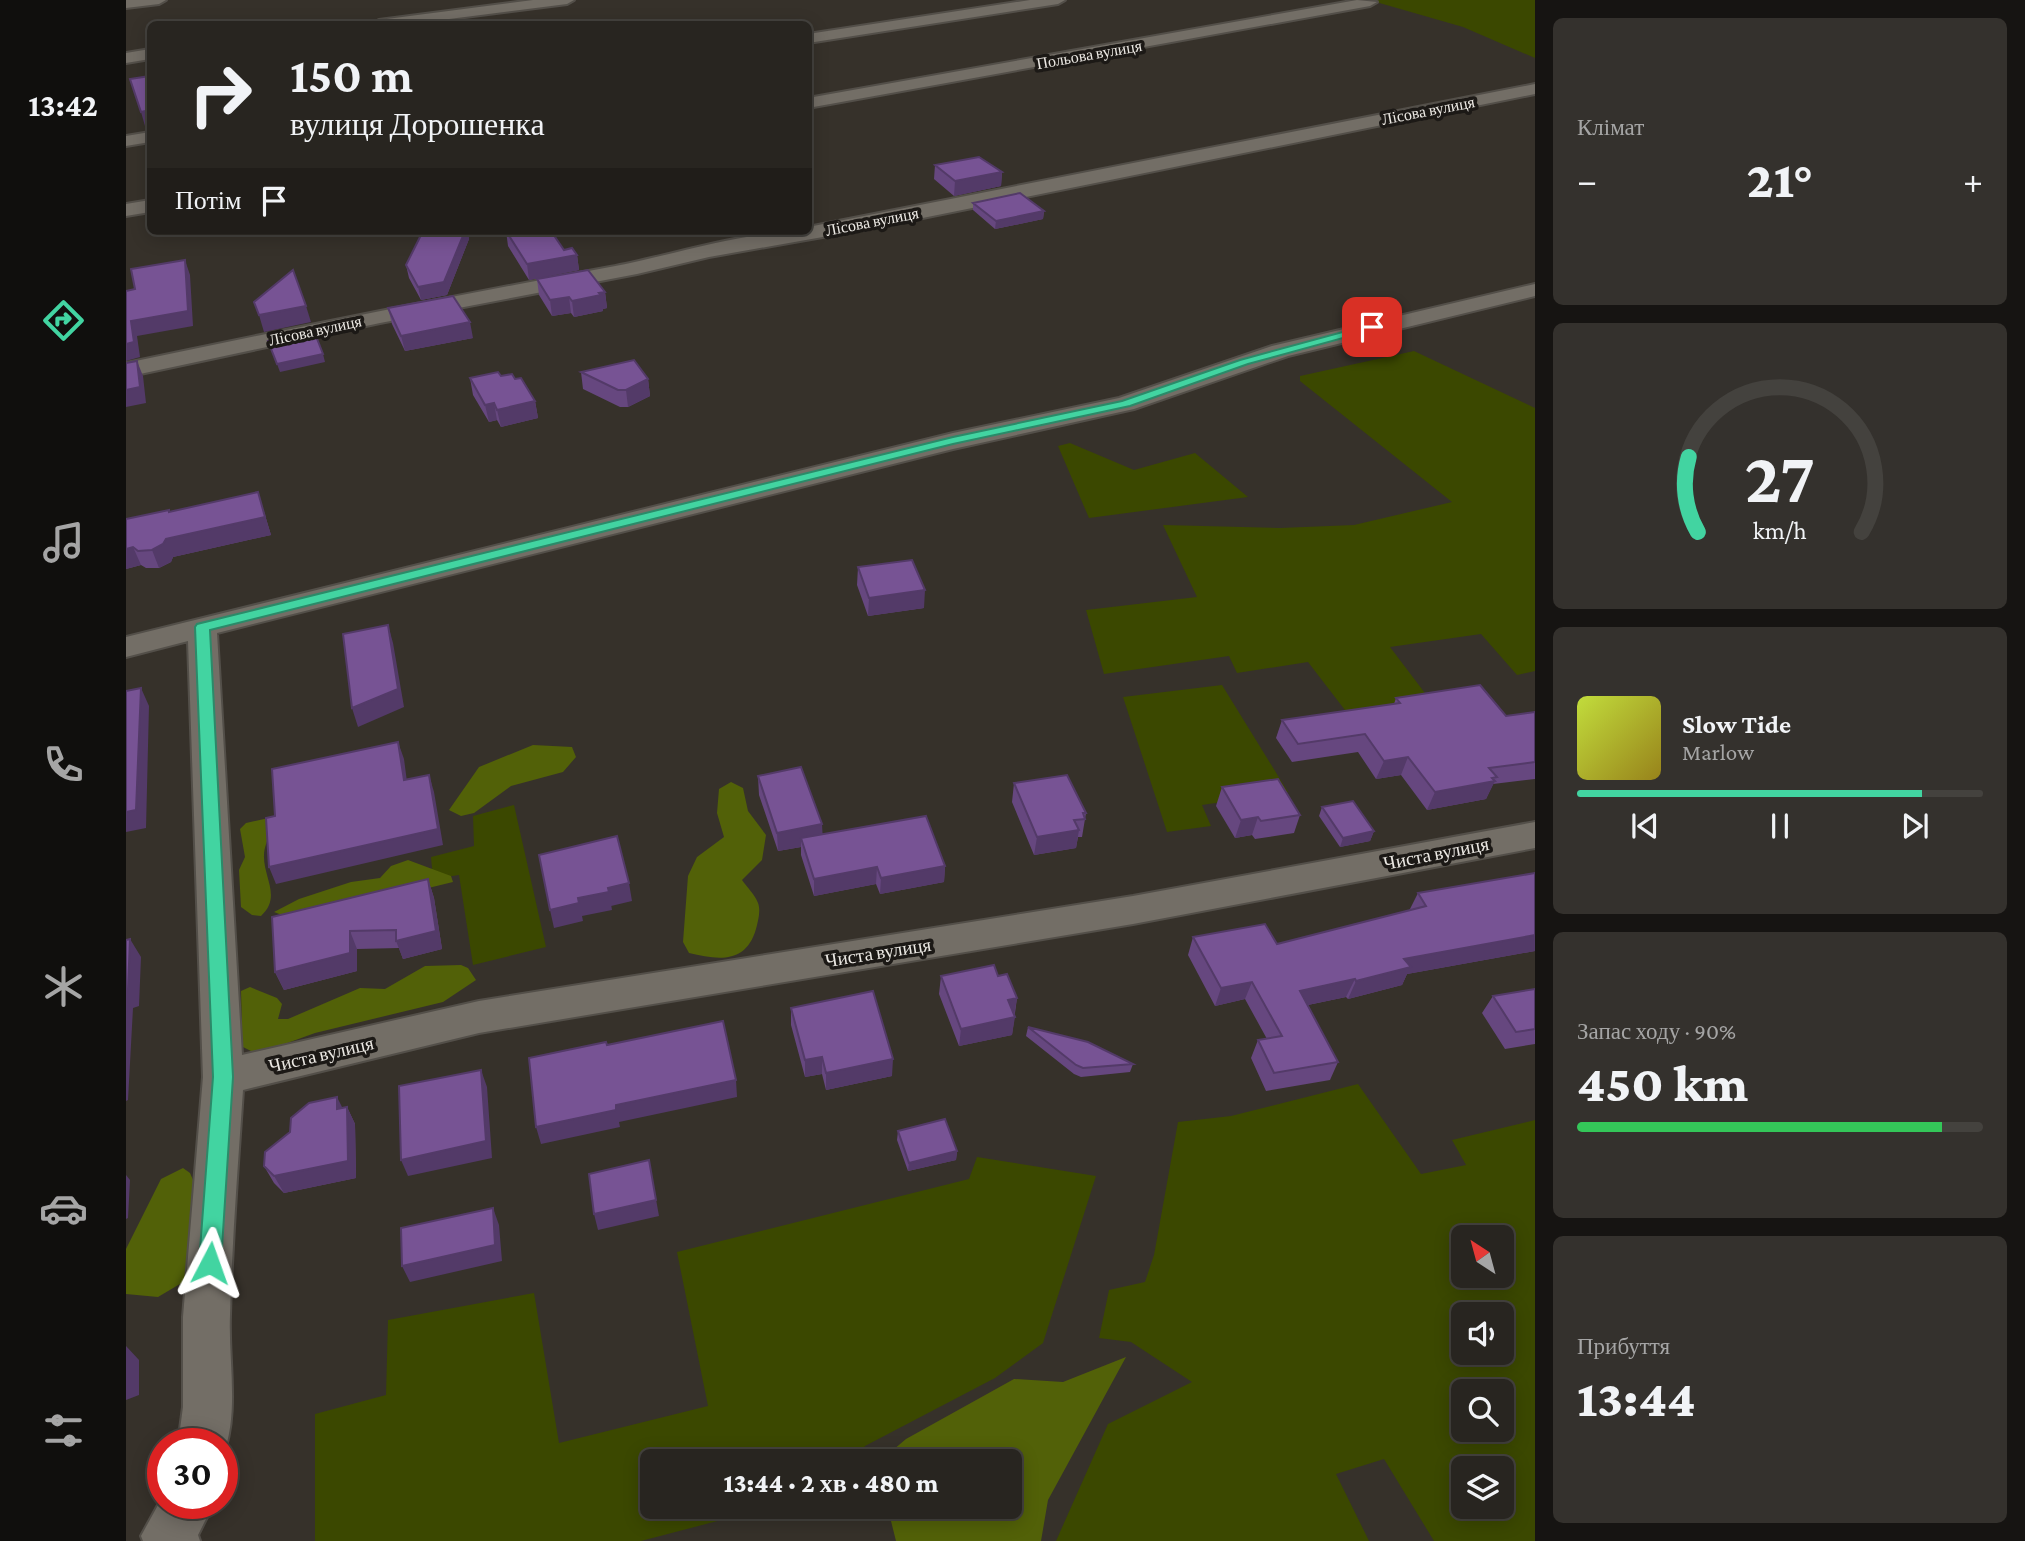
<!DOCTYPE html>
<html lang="uk">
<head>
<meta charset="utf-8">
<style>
  :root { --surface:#282520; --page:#34312d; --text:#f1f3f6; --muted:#a5a5a5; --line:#44423e; --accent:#42d4a1 }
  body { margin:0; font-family:"Crimson Pro",serif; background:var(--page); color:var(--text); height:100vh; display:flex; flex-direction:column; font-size:26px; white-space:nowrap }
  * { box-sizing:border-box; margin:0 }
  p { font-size:23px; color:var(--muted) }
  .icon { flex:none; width:38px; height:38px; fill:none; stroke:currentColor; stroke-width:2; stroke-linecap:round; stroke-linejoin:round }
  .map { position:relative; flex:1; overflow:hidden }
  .side { display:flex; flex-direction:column; gap:18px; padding:18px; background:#161412; width:490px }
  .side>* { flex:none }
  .guide { position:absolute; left:21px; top:21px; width:665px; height:214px; border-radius:10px; box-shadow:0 4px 18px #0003,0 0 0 2px var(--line); background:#282520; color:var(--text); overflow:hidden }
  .needle { width:46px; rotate:324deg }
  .controls { position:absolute; left:1325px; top:1225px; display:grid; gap:14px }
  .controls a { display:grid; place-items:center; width:63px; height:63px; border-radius:10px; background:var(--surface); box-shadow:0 4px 18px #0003,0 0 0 2px var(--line); font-size:35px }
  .speed { position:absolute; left:21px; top:1428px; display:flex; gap:14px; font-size:35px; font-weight:700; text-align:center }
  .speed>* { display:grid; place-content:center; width:91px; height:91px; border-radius:50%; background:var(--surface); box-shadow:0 4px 18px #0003,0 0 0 2px var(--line); line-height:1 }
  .speed .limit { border:10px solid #d22; background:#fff; color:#111 }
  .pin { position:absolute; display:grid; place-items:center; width:60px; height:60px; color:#fff; margin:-30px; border-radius:14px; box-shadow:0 4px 10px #0006 }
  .me { position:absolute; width:77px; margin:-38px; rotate:4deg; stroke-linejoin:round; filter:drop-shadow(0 0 5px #0008) }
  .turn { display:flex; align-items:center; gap:24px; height:147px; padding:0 28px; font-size:32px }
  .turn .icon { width:91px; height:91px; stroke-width:2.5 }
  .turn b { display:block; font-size:49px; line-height:60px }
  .then { display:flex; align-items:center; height:66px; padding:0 28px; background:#0003; gap:14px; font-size:26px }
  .big { font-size:52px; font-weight:800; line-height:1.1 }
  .side .tile { flex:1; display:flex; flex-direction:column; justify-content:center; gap:10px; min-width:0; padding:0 24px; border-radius:10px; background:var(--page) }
  .side .dial { align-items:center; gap:0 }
  .dial svg { height:182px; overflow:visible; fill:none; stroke:var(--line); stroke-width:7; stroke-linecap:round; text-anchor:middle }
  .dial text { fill:var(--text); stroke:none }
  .song { display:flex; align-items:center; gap:21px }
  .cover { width:84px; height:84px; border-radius:10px; background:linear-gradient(135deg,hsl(70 70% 55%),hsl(50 70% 35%)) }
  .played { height:7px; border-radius:4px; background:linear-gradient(90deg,var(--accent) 85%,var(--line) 85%) }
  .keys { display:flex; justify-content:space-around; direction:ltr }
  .heat { display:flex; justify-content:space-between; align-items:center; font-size:38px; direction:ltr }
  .charge { height:10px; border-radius:5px; background:linear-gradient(90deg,#34c759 90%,var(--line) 0) }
  .trip { position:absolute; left:514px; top:1449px; width:382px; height:70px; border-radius:10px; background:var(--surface); box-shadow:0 4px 18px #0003,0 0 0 2px var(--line); font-weight:800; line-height:70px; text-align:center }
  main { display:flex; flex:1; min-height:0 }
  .tab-bar { display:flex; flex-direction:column; width:126px; justify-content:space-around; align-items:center; background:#100f0d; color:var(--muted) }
  .tab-bar .icon { width:49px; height:49px }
  .tab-bar .selected { color:var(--accent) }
  .tab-bar b { font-size:32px; color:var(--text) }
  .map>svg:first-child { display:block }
  .green { fill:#3b4800; fill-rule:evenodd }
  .forest { fill:#526108 }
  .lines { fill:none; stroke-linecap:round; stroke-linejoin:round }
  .street-casing { stroke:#534f49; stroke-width:4 }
  .street { fill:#736e66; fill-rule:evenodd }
  .wall { fill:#66477f }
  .shaded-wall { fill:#533a68 }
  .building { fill:#775394; stroke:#533a68; stroke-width:2 }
  .route { fill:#42d4a1; stroke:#2b8a69; stroke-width:2 }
  .labels { text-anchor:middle; stroke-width:7; stroke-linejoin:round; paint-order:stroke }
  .far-street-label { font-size:16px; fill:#ebe8e3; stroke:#1c1916 }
  .street-label { font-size:19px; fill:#ebe8e3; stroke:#1c1916 }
</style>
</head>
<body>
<main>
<nav class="tab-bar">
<b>13:42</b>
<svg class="icon selected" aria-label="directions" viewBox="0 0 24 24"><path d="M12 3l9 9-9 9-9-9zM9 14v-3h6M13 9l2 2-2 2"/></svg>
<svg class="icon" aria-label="music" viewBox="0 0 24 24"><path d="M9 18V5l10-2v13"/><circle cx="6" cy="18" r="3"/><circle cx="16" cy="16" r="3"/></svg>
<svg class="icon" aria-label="phone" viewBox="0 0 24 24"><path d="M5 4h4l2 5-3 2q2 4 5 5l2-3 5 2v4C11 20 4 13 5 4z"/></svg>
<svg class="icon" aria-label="climate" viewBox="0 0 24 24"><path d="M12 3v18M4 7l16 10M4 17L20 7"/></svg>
<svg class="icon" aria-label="car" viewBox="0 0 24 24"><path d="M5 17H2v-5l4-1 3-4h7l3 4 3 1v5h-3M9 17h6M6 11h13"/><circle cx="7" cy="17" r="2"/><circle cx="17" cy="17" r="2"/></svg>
<svg class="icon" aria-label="filters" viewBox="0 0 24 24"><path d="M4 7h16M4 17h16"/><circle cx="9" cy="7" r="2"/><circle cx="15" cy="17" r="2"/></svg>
</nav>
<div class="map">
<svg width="1409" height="1541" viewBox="0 0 1409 1541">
  <rect width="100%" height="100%" fill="#36312a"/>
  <path class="green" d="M1243,0H1409V58L1337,27Z
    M1288,351L1409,408V671L1391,675L1355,634L1264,647L1308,705L1232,727L1182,662L1111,673L1103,656L978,674L960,610L1071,597L1037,525L1154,528L1228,525L1326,502L1174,381V376Z
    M944,443L1008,470L1069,453L1122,497L963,518L932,446Z
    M1096,685L1162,792L1076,805L1085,826L1041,832L997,697Z
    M388,805L420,947L347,965L333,875L307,879L305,857L348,846L347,816Z
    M1232,1084L1295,1174L1340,1165L1326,1140L1409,1120V1541H1308L1258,1459L1210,1474L1243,1541H930L982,1424L1066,1382L1005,1342L973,1338L983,1290L1019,1282L1028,1255L1052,1122L1105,1116ZM1376,1237V1276H1337V1237ZM1376,1314V1353H1337V1314ZM1376,1391V1430H1337V1391ZM1376,1468V1507H1337V1468Z
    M851,1157L970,1176L917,1343L869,1378L739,1446L728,1461H527V1507H645L515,1541H189V1414L260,1395L262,1320L408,1293L433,1443L582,1406L551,1252L843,1179Z"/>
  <path class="forest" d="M407,745L446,747L450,757L437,772L385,786L348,813L335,816L323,810L353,767Z
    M605,782L617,788L622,811L640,835L636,860L616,880C621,887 629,895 632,903C635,911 632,921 630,929C620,964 592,960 563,953L557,942L562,876L571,857L598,837L591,813L593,789Z
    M188,808L144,832C142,839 138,848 138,855C137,877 156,897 135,916L126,915L115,907L113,870L119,857L114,829L120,823Z
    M282,860L325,876L327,882L187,916L161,917L148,912L173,899L225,882L254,878L265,866Z
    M335,965L342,968L350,980L317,1002L189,1033L131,1054L109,1043L116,1027L115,991L124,987L151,998L156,1004L152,1019H162L234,988L259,989L299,966Z
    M57,1168L64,1173L71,1189L64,1278L32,1297L0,1294V1249L35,1179Z
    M1000,1357L922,1500L915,1541H770L764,1517L747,1507H884V1461H754L780,1439L888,1379L937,1382Z"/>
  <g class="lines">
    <g class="street-casing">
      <path id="street" d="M0,0H40L33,4L0,8Z
        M407,0H448L441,4L284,24H246L253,20Z
        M904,0H939L932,4L682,43V34Z
        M1231,0L1251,2L1244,6L682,108V98Z
        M24,49V59L0,63V53Z
        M1409,84V94L742,229L583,257L511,274L254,323L0,377V363C161,329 322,297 484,267C549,255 616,231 682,231V227Z
        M24,132V142L0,146V136Z
        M24,200V212L0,216V204Z
        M1409,284V296L1162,356L1008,409L827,449L91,633L116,1055L353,1001L1007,896L1409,822V848L1007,924L353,1033L117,1090C112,1165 106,1240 104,1315C102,1361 114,1414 96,1458V1444H52L57,1407V1317L77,1077L62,641L0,657V637L827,433L993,398L1146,346Z
        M37,1496V1503H88L72,1535L74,1541H17L15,1536Z"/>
    </g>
    <use href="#street" class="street"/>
  </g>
  <path class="wall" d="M809,165L876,172L875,186L828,196L808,179Z
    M847,203L918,211L917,219L869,229L847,210Z
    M309,231H341L343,239L321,295L295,300L283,278L280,265Z
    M380,231L451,255L453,270L403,280L382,246Z
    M411,279L479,292L481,308L477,309V311L448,317L445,313L426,316L413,295Z
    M262,308L347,338L279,351L266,324Z
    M455,372L522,379L524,396L502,407H494L457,389Z
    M375,376L389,379L409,401L412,418L375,427L371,420L363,422L347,395L344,378Z
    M132,492L145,535L47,557L45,562L33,568H20L15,565L0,569V519L44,512Z
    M732,567L798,608L742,616L731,585Z
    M1270,698L1380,716L1409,712V779L1367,784L1360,799L1301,810L1275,775L1250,779L1232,752L1166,762L1150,738L1156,720L1268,704Z
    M632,776L697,834L819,866L818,882L754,894L750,884L688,896L675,855V847L652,851L633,795Z
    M888,783L960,813L956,837H952L950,848L908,855L886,802Z
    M1096,787L1174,815L1168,833L1129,839L1126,835L1109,838L1090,806Z
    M1196,807L1248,831L1244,841L1214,847L1193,816Z
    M1409,873V951L1281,974L1276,985L1222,999L1220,997L1182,1005L1212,1062L1204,1080L1140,1091L1125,1058L1132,1040L1141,1039L1119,999L1089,1006L1062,955L1067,937L1151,944L1283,911L1292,893Z
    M302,879L308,898L316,949L277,959L273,948L231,949V971L158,990L149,972Z
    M815,976H872L891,998L886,1035L833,1046L813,994Z
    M1409,989V1044L1379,1049L1356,1013L1367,996Z
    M665,1008L766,1076L700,1090L696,1074L679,1077L665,1025Z
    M902,1027L1007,1064L1004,1072L955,1077L948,1074L900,1036Z
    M221,1107L229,1124L230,1178L158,1193L148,1183L138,1166L216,1108Z
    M772,1131L831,1151L830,1160L782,1171L771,1140Z"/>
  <path class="shaded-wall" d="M24,110V125L19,126L15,112Z
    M876,172L875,186L828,196L829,181Z
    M918,211L917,219L869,229L870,221Z
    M339,231H341L343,239L321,295L295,300L292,287Z
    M451,255L453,270L403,280L401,264Z
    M59,260L64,275L67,326L11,336L14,357L0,361V344L5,321Z
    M479,292L481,308L477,309V311L448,317L446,301Z
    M443,297L445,313L426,316L424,300Z
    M180,306L185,322L138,332L133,315Z
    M344,322L347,338L279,351L275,336Z
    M197,354L199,362L154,372L151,364Z
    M11,361L17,376L20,403L0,407V390Z
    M522,379L524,396L502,407L500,390Z
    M409,401L412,418L375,427L371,410Z
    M368,403L371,420L363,422L359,405Z
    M132,492L145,535L47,557L45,562L33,568L26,550L40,539Z
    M7,547L15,565L0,569V549Z
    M799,590L798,608L742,616L743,598Z
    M262,625L267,643L278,707L232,727L226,708Z
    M15,688L23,706L20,828L0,832V812Z
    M272,742L278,759L283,797L278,780Z
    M1282,757L1275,775L1250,779L1258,761Z
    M303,775L308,792L317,845L150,884L143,867Z
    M1369,781L1360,799L1301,810L1309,792Z
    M1132,817L1126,835L1109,838L1115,820Z
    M696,824L697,842L675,838V847L652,851L651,833Z
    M953,830L950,848L908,855L911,837Z
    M1248,831L1244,841L1214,847L1217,838Z
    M819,866L818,882L754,894L755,878Z
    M751,867L750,884L688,896V879Z
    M302,879L308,898L316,949L277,959L270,941Z
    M503,883L506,901L485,906L482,888Z
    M483,892L486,910L456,916L457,921L428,928L424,910L452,898Z
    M224,931L231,949V971L158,990L149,972Z
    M1409,935V951L1281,974L1276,985L1222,999L1230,981L1278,959Z
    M4,939L15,957L13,1006L7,1008L2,1100L0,1101V989Z
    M1229,979L1220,997L1167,1008L1174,991Z
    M1126,982L1119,999L1089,1006L1095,988Z
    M891,998L888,1016L882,1000Z
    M889,1017L886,1035L833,1046L835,1029Z
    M696,1057V1074L679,1077V1060Z
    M767,1059L766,1076L700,1090V1073Z
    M355,1070L361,1087L366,1158L282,1176L275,1160Z
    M610,1080L611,1097L493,1122L494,1127L415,1144L410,1127L490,1105Z
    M211,1097L220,1115L211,1109Z
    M221,1107L229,1124L230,1178L158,1193L148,1176Z
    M831,1151L830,1160L782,1171L783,1163Z
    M523,1160L533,1216L472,1230L468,1214Z
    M0,1175L4,1180L2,1218L0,1219Z
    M367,1208L373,1225L376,1261L284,1282L276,1266Z
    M0,1346L13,1360V1395L0,1400Z"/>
  <path class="building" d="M24,76V110L15,112L4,79Z
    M853,157L876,172L829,181L809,165Z
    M894,193L918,211L870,221L847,203Z
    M309,231H339L318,282L292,287L280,265L296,233Z
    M380,231H425L438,250L446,248L451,255L401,264Z
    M59,260L62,311L5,321L8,342L0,344V291L9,289L5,269Z
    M167,270L180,306L133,315L128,302Z
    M462,270L479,292L473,293L475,295L446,301L443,297L424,300L411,279Z
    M327,296L344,322L275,336L262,308Z
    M188,331L197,354L151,364L142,341Z
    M508,360L522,379L500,390H492L455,372Z
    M11,361L14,387L0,390V363Z
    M372,372L375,376L386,374L389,379L395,378L409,401L371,410L368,403L359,405L344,378Z
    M132,492L139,517L40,539L37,544L26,550L12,551L7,547L0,549V519L43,510V512Z
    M786,560L799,590L743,598L732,567Z
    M262,625L272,689L226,708L217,634Z
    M1354,685L1380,716L1409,712V762L1363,768L1371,777L1366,778L1369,781L1309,792L1282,757L1258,761L1239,734L1172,744L1156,720L1274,703L1270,698Z
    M15,688L10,810L0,812V691Z
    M272,742L278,780L303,775L312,829L143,867L140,818L149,816L146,769Z
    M675,767L696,824L651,833L632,776Z
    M941,775L960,813H957L959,819L948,820L953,830L911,837L888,783Z
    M1152,779L1174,815L1135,821L1132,817L1115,820L1096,787Z
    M1227,801L1248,831L1217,838L1196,807Z
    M800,816L819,866L755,878L751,867L688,879L675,838Z
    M491,836L503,883L482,888L483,892L452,898L453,903L424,910L413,855Z
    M1409,873V935L1278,959L1285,967L1230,981L1229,979L1174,991L1212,1062L1148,1073L1132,1040L1156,1036L1126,982L1095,988L1067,937L1139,924L1151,944L1300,906L1292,893Z
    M302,879L310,931L270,941V930L224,931V953L149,972L146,917Z
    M4,939L2,989H0V940Z
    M868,965L872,976L881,974L891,998L882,1000L889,1017L835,1029L815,976Z
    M1409,989V1029L1390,1032L1367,996Z
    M747,991L767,1059L700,1073L696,1057L679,1060L665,1008Z
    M597,1021L610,1080L490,1105V1110L410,1127L403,1058L480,1042L481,1045Z
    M902,1027L962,1042L1007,1064L957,1068L950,1065Z
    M355,1070L360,1141L275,1160L273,1086Z
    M211,1097V1109L221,1107L222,1161L148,1176L138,1166L139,1152L164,1132L165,1118L183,1103Z
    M819,1119L831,1151L783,1163L772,1131Z
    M523,1160L530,1200L468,1214L463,1174Z
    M367,1208L369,1245L276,1266L275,1228Z"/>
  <path class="route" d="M1246,324L1251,327L1250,329L1122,364L1004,406L827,444L84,630L107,1077L95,1263L92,1271L84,1274L76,1271L73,1263L87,1077L69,627L71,624L827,437L996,401L1114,360Z"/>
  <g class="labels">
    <g class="far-street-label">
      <text transform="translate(963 54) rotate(-10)" y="6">Польова вулиця</text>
      <text transform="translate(1302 110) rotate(-11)" y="6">Лісова вулиця</text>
      <text transform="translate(746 221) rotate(-11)" y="6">Лісова вулиця</text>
      <text transform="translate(189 330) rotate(-12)" y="6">Лісова вулиця</text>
    </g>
    <g class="street-label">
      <text transform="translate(1310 853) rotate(-11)" y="7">Чиста вулиця</text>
      <text transform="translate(752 952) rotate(-9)" y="7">Чиста вулиця</text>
      <text transform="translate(195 1054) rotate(-13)" y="7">Чиста вулиця</text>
    </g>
  </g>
</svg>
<div class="controls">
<a><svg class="needle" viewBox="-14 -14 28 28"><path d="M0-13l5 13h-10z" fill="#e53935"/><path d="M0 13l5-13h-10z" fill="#a5a5a5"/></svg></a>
<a><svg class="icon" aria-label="sound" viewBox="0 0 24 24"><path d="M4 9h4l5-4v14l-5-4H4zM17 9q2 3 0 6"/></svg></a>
<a><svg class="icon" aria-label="search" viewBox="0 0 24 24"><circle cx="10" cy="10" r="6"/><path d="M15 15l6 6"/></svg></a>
<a><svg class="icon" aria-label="layers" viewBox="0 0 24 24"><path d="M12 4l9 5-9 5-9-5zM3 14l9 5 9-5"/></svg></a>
</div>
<div class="speed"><div class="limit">30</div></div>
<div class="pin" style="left:1246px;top:327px;background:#d93025"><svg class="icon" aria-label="arrive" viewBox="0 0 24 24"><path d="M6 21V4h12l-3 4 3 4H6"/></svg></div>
<svg class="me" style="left:84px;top:1263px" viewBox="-20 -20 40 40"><path d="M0-17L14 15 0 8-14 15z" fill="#42d4a1" stroke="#fff" stroke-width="4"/></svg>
<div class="trip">13:44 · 2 хв · 480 m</div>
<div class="guide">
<div class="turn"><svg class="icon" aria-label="right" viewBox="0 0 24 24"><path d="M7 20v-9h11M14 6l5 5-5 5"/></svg><div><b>150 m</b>вулиця Дорошенка</div></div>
<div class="then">Потім<svg class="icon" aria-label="arrive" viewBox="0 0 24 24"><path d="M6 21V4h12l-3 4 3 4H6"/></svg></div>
</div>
</div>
<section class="side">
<div class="tile"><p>Клімат</p>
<div class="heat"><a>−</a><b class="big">21°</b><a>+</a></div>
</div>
<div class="tile dial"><svg viewBox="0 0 100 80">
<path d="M14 69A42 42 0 1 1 86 69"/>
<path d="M14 69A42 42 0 0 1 10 36" stroke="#42d4a1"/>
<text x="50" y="56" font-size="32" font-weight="700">27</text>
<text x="50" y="72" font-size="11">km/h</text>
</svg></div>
<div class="tile">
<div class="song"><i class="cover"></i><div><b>Slow Tide</b><p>Marlow</p></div></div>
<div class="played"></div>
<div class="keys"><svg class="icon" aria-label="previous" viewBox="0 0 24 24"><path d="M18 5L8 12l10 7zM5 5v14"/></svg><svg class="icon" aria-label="pause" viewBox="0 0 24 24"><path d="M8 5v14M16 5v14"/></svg><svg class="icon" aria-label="next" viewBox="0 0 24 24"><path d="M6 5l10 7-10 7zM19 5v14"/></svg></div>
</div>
<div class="tile"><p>Запас ходу · 90%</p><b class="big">450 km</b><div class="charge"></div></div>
<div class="tile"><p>Прибуття</p><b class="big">13:44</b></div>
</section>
</main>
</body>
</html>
